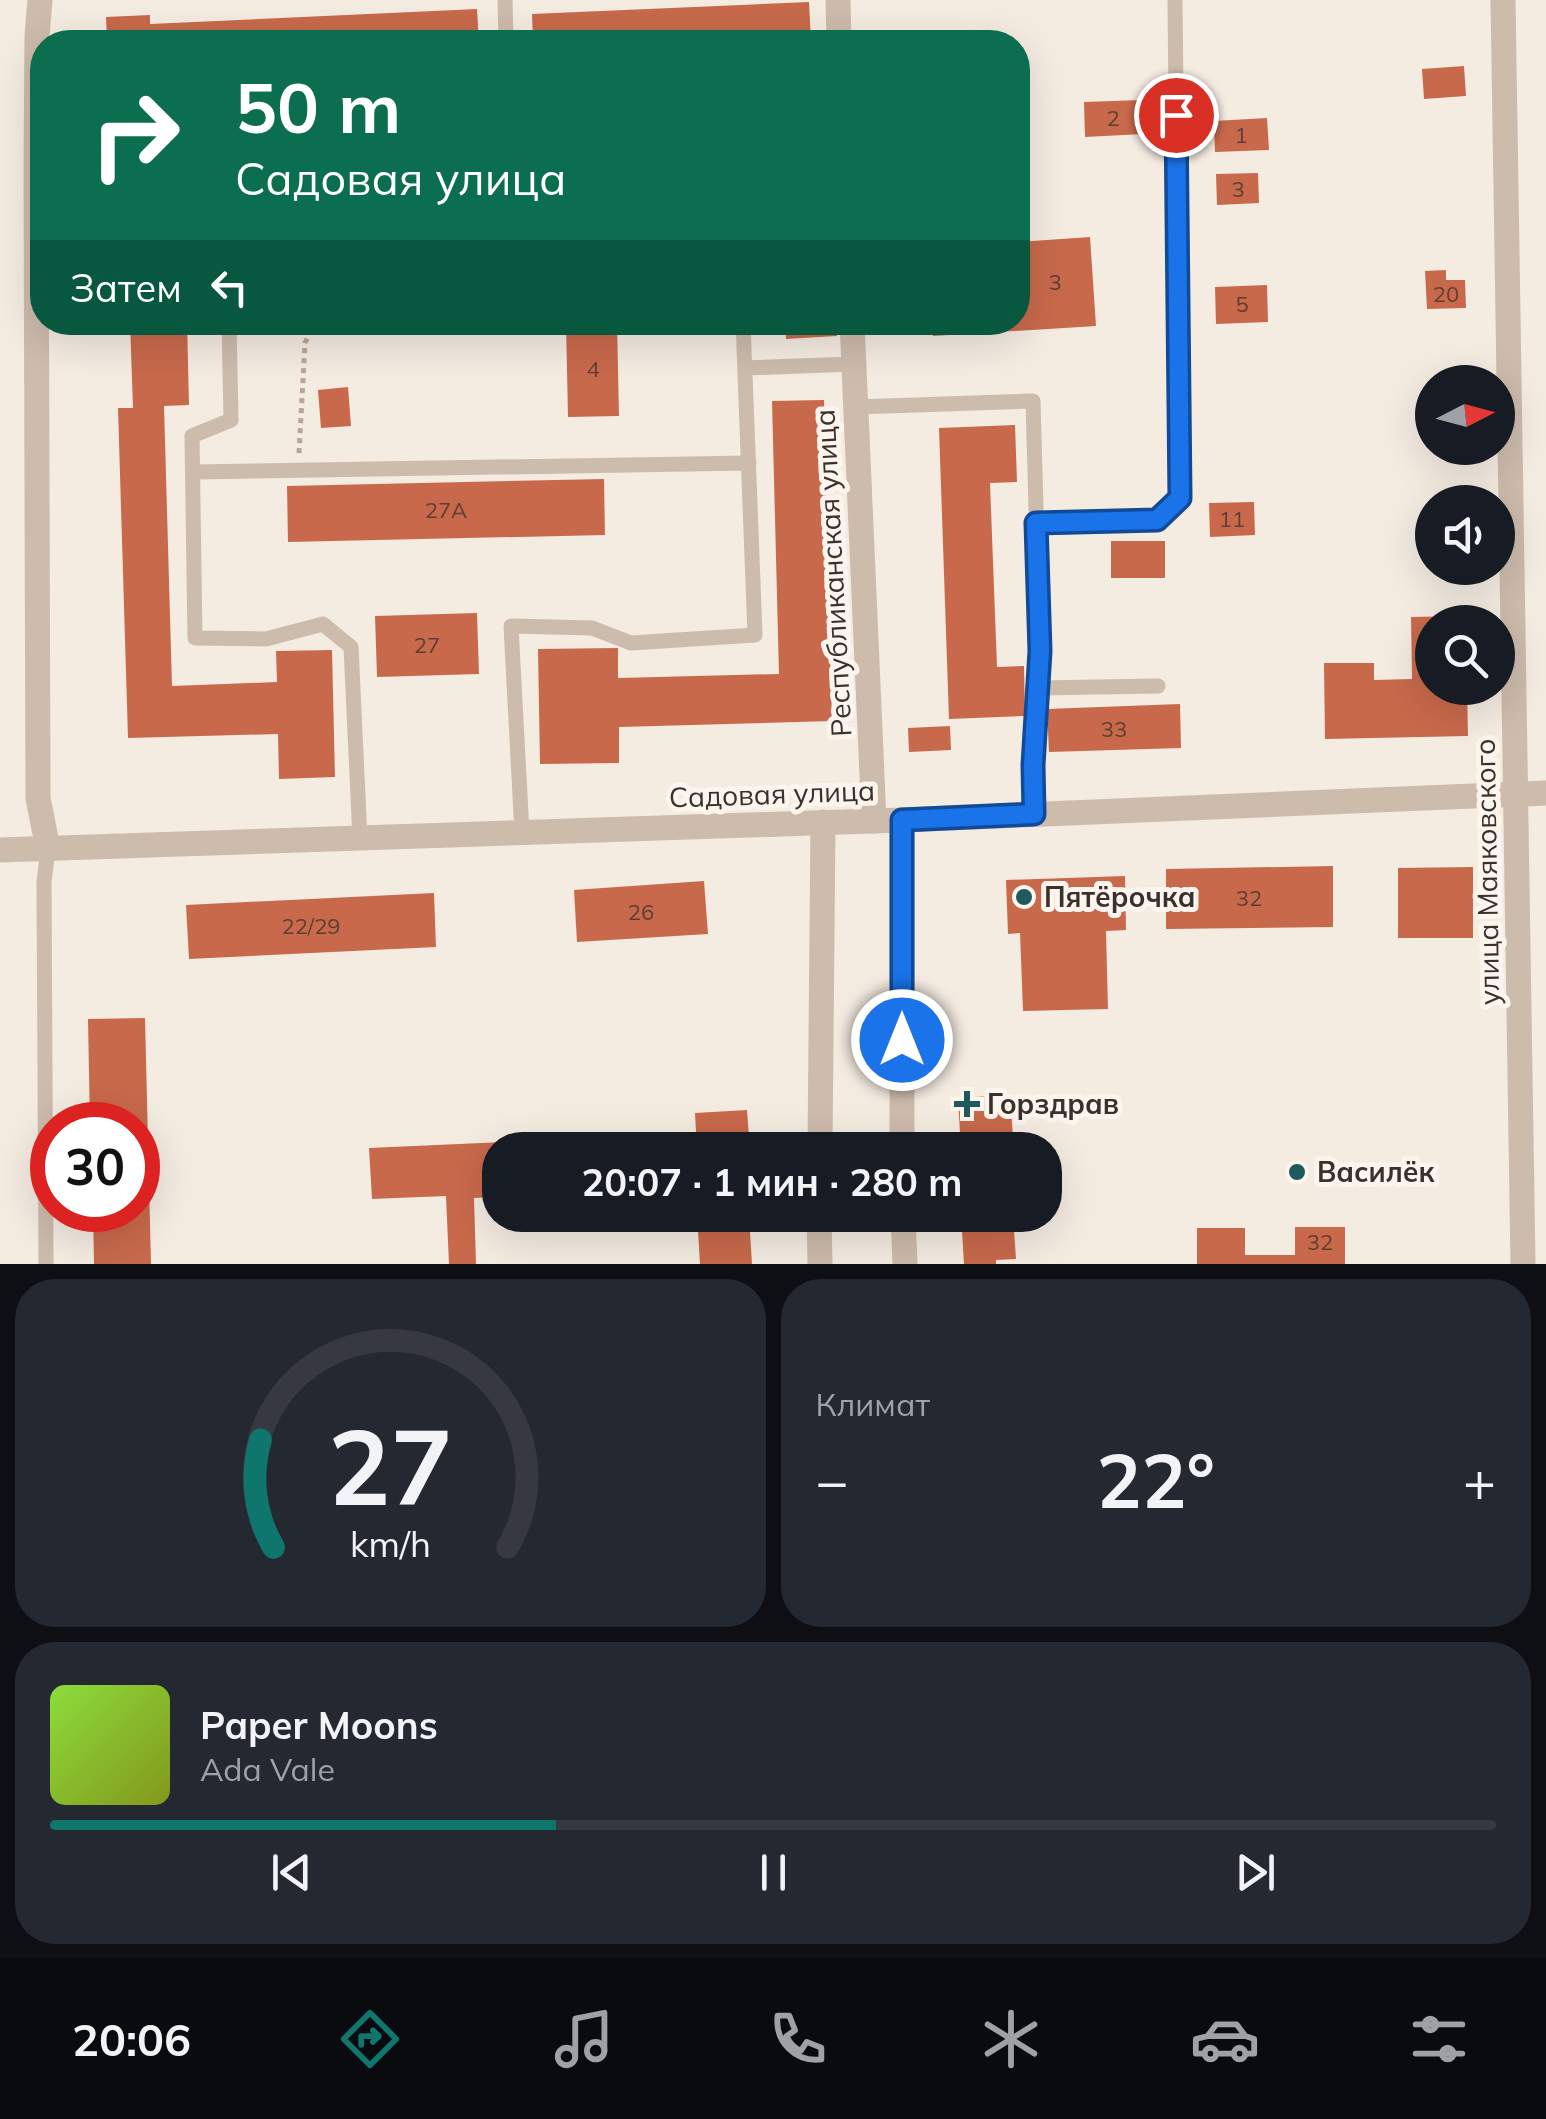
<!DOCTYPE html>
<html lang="ru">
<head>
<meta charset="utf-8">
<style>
  :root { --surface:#171b24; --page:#242831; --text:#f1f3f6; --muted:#9ea1a6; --line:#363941; --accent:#0f766e }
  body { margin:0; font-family:Mulish,sans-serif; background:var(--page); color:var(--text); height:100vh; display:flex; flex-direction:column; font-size:38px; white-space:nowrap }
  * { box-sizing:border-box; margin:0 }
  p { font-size:32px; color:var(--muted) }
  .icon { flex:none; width:55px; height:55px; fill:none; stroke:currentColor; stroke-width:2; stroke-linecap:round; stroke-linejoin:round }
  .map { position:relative; height:1264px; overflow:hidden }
  .drawer { display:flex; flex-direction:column; gap:15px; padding:15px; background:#0d0f14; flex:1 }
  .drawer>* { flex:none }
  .guide { position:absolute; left:30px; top:30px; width:1000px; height:305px; border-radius:40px; box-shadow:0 10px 40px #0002; background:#0b6e4f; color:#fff; overflow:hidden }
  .needle { width:65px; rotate:84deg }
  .fabs { position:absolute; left:1415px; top:365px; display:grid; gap:20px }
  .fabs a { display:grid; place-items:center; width:100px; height:100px; border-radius:50%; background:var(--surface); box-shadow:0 10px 40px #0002; font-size:50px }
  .speed { position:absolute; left:30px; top:1102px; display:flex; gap:20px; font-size:50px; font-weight:700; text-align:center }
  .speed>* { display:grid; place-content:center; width:130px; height:130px; border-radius:50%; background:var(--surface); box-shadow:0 10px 40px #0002; line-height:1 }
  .speed .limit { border:15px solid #d22; background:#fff; color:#111 }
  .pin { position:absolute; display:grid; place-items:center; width:85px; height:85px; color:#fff; margin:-42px; border:5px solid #fff; border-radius:50%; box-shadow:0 2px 10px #0007 }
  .me { position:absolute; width:110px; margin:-55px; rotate:0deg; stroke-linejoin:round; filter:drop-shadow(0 0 8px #0008) }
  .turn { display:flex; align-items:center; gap:35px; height:210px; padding:0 40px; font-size:45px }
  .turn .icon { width:130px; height:130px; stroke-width:2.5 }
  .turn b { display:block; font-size:70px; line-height:85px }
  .then { display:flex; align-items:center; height:95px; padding:0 40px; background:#0003; gap:20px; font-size:38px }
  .big { font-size:75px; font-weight:700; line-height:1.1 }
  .drawer .card { flex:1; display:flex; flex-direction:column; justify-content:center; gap:15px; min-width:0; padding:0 35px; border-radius:40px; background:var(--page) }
  .drawer .dial { align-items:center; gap:0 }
  .dial svg { height:260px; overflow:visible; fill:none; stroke:var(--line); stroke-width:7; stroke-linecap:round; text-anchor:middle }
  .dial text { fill:var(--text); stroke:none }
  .song { display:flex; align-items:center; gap:30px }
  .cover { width:120px; height:120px; border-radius:15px; background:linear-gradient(135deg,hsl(90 70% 55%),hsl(70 70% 35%)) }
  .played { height:10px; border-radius:5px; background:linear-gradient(90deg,var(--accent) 35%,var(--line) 35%) }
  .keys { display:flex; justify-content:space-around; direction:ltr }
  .heat { display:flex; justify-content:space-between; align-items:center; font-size:55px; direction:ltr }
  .drawer .tiles { flex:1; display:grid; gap:15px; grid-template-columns:1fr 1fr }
  .card:last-child { grid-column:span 2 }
  .trip { position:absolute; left:482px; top:1132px; width:580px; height:100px; border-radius:40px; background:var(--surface); box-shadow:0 10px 40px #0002; font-weight:700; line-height:100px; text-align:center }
  .tabs { display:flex; height:160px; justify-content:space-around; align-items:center; background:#090b0e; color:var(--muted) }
  .tabs .icon { width:70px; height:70px }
  .tabs .on { color:var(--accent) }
  .tabs b { font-size:45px; color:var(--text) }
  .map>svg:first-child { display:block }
  .building { fill:#c8694b }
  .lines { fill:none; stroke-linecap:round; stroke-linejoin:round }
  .path { stroke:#b9a596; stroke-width:5; stroke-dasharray:5 5; stroke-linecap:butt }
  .service { stroke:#cdbbac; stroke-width:15 }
  .minor { stroke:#cdbbac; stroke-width:25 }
  .tertiary { stroke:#cdbbac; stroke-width:25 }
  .route-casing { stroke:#114b97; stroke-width:25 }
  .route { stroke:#1a73e8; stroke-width:18 }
  .poi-dot { fill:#1f5a5e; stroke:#fbf5ee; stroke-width:4 }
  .labels { text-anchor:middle; stroke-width:10; stroke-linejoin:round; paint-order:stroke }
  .number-label { font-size:22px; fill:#5e3e33 }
  .street-label { font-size:28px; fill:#3b302b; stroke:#fbf5ee }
  .poi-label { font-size:28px; font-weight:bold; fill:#3b302b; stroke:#fbf5ee; text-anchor:start }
</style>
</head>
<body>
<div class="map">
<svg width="1546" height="1264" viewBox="0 0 1546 1264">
  <rect width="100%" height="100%" fill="#f4ebe1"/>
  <path class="building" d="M809,2L811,42H533L532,14Z
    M477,9L479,42H107L106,17L150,15V24Z
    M1464,66L1466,96L1424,99L1422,69Z
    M1142,100L1143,134L1085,137L1084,102Z
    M1267,118L1269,150L1215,152L1214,121Z
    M1258,173L1259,203L1217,205L1216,174Z
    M1090,237L1096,326L933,336L932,322H1018V242Z
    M1446,270V280H1465L1466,308L1427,309L1425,271Z
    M1267,285L1268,322L1216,324L1215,287Z
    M130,322H187L189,405L164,406L172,686L277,682L276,651L332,650L335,777L279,779L278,734L128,738L118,408H133Z
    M566,322H617L619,416L568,417Z
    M785,322H836L837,336L786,339Z
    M348,387L351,426L321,428L318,390Z
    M824,400L832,721L619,727V763L540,764L538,649L618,648V678L779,674L772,401Z
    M1015,425L1017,482L990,483L997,667L1024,666L1025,716L949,719L939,428Z
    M604,479L605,535L288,542L287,486Z
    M1254,502L1255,535L1210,537L1209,503Z
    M1111,541H1165V578H1111Z
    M477,613L479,674L377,677L375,616Z
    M1466,616V622H1432V688H1467L1468,736L1325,739L1324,663H1374V680L1412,679L1411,617Z
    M1180,704L1181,748L1049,752L1047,709Z
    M950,726L951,750L909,752L908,728Z
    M1333,866V927L1166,929V869Z
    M1473,867V938H1398V868Z
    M1125,876L1126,930L1106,931L1108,1009L1023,1011L1020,933L1008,934L1006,880Z
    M704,881L708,934L577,942L574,890Z
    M434,893L436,947L189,959L186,905Z
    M145,1018L151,1264H94L93,1210H138V1125H90L88,1019Z
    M1010,1095L1014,1150H961L958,1098Z
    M747,1110L750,1150H697L695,1113Z
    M526,1141L527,1150H500V1197L474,1198L476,1264H449L446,1196L372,1199L369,1148Z
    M697,1215H749L752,1264H700Z
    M961,1215H1013L1016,1259L996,1260V1264H964Z
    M1295,1227H1345V1264H1197V1228H1245V1255H1295Z"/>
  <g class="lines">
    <path class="path" d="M299,453L305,343L315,322"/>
    <path class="service" d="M505,0L506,42
      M229,322L231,420L192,436L195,638L266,639L323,624L351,647L360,839
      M745,368L854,364
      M856,407L1033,401L1040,651L1033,765L1034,815
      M193,472L749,463
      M1036,523L1157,520L1180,498L1175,0
      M1037,688L1158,686
      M522,833L511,626L592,628L631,643L755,635L743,322
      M46,1264L44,882L48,849"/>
    <path class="minor" d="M40,0L37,36L36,168L38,798L48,849
      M838,0L839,42
      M1503,0L1523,1264
      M852,322L874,821
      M902,820V1150
      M820,1150L823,822
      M819,1215L820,1264
      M903,1215L905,1264"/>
    <path class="tertiary" d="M0,850L902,820L1546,793"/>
  </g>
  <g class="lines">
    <g class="route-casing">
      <path id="route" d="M902,1040V820L1034,814L1033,765L1040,651L1036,523L1157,520L1180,498L1176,115"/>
    </g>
    <use href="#route" class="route"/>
  </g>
  <g class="poi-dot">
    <circle cx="1024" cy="897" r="10"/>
    <path d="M962 1089h10v10h10v10h-10v10h-10v-10h-10v-10h10z"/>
    <circle cx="1297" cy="1172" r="10"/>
  </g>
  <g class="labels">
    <g class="number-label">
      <text x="1113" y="126">2</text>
      <text x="1241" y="143">1</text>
      <text x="1238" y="197">3</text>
      <text x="1055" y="290">3</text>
      <text x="1446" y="302">20</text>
      <text x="1242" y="312">5</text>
      <text x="593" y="377">4</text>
      <text x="446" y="518">27А</text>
      <text x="1232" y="527">11</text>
      <text x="427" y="653">27</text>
      <text x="1114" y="737">33</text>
      <text x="1249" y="906">32</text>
      <text x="641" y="920">26</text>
      <text x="311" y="934">22/29</text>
      <text x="1320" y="1250">32</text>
    </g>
    <g class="street-label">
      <text transform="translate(833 573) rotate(-93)" y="10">Республиканская улица</text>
      <text transform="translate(772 794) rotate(-2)" y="10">Садовая улица</text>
      <text transform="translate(1487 872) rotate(-91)" y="10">улица Маяковского</text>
    </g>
    <g class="poi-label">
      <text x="1044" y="907">Пятёрочка</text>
      <text x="987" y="1114">Горздрав</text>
      <text x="1317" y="1182">Василёк</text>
    </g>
  </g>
</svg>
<div class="fabs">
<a><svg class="needle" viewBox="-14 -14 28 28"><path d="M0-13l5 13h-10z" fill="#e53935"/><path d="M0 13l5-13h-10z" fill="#9ea1a6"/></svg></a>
<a><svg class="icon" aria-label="sound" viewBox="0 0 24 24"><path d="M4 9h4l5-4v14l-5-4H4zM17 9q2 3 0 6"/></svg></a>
<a><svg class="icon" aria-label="search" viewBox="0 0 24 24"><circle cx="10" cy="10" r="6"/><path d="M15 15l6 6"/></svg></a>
</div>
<div class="speed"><div class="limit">30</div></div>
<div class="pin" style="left:1176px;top:115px;background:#d93025"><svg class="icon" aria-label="arrive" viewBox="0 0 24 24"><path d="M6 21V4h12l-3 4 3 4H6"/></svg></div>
<svg class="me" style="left:902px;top:1040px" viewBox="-20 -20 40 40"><circle r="17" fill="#1a73e8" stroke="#fff" stroke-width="3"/><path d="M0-11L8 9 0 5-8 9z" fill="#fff"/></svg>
<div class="trip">20:07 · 1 мин · 280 m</div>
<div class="guide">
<div class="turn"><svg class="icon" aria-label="right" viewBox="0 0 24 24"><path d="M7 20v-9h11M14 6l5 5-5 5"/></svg><div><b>50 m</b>Садовая улица</div></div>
<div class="then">Затем<svg class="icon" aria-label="left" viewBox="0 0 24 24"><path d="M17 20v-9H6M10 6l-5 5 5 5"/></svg></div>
</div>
</div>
<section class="drawer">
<div class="tiles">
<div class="card dial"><svg viewBox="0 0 100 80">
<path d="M14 69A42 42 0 1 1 86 69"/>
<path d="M14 69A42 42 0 0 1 10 36" stroke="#0f766e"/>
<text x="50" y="56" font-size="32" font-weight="700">27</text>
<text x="50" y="72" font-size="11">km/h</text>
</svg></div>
<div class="card"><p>Климат</p>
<div class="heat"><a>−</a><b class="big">22°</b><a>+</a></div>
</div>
<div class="card">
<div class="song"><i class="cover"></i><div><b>Paper Moons</b><p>Ada Vale</p></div></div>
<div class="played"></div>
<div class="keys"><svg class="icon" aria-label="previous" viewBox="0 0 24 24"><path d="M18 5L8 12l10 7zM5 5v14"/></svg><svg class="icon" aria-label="pause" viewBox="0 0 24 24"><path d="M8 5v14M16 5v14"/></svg><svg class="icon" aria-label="next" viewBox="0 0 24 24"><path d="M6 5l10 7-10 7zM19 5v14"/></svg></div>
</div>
</div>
</section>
<nav class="tabs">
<b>20:06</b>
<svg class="icon on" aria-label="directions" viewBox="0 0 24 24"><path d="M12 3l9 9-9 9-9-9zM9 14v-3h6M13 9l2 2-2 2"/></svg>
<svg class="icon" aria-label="music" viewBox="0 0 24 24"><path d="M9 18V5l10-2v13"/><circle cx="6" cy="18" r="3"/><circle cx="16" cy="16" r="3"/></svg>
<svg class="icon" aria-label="phone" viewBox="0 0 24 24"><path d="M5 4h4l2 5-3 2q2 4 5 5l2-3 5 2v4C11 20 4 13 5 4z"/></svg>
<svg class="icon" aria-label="climate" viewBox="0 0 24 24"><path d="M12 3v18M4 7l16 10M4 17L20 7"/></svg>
<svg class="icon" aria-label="car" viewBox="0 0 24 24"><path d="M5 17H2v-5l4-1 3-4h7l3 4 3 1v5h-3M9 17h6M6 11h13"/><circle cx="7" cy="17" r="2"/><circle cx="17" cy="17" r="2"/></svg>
<svg class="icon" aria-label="filters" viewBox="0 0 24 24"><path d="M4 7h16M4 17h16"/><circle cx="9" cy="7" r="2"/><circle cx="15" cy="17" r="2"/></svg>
</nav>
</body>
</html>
